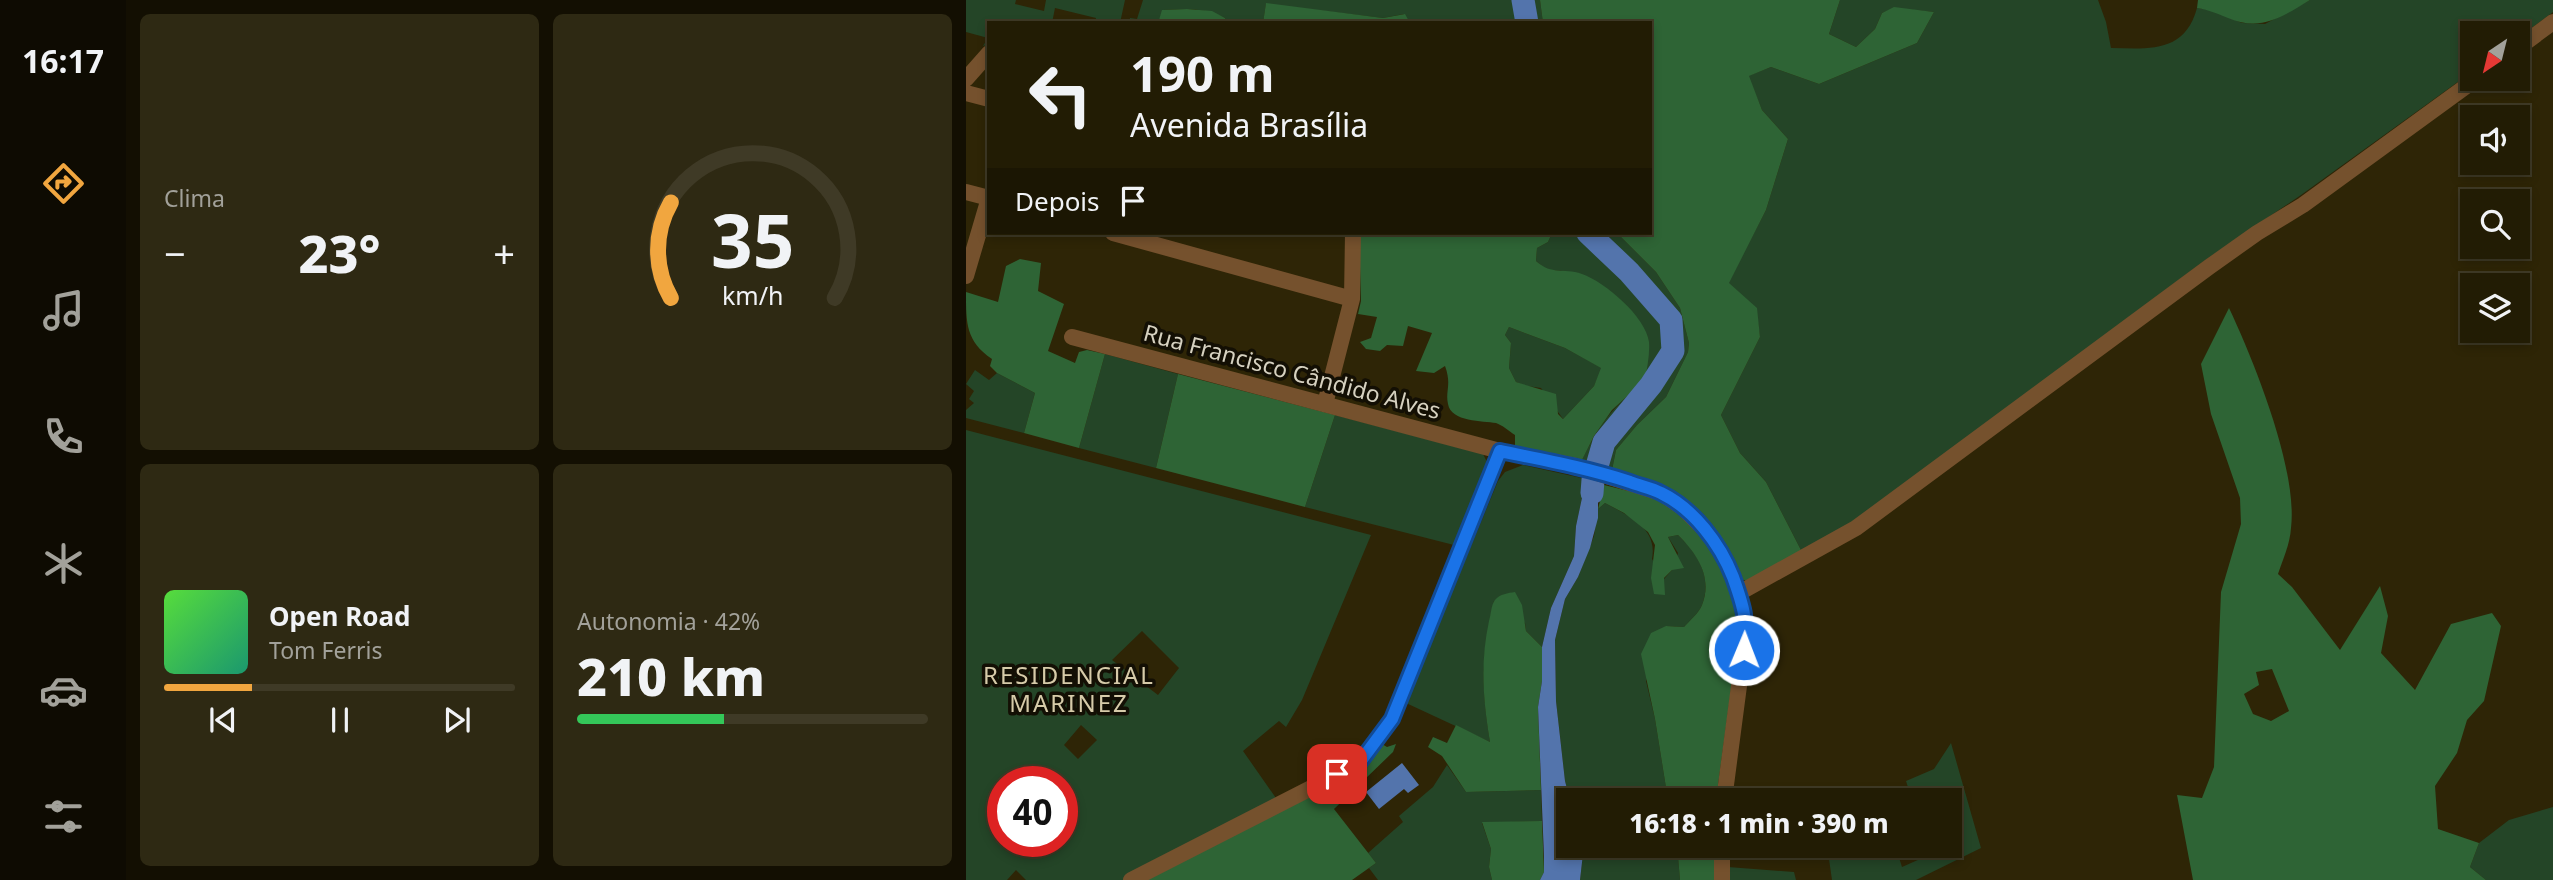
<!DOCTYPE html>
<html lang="pt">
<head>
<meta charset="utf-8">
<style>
  :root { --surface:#221c04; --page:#2e2913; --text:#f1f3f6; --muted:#a2a19a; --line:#3f3a26; --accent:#f1a63f }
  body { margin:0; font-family:"Noto Sans",sans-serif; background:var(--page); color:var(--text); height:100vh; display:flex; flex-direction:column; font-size:26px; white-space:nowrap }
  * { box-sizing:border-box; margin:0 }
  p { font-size:23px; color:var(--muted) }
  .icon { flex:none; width:38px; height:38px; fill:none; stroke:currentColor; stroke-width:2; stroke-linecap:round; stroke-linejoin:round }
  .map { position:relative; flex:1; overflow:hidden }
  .sheet { display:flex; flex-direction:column; gap:14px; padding:14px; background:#130f02; width:840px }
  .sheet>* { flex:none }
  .top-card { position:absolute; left:21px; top:21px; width:665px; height:214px; border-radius:0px; box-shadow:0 4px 10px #0003,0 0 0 2px var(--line); background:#221c04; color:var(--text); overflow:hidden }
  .needle { width:46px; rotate:215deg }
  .tools { position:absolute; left:1494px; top:21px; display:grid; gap:14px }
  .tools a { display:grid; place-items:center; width:70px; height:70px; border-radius:0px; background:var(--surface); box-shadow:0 4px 10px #0003,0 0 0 2px var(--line); font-size:35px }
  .speed { position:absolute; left:21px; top:766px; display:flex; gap:14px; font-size:35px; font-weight:700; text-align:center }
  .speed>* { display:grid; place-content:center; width:91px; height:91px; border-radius:50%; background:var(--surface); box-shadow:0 4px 10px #0003,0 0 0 2px var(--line); line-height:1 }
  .speed .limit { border:10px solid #d22; background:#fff; color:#111 }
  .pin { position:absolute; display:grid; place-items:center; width:60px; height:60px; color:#fff; margin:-30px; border-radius:14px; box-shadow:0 4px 10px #0006 }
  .me { position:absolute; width:77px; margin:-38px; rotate:1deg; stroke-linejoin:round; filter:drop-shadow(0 0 5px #0008) }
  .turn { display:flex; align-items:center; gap:24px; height:147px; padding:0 28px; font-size:32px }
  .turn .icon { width:91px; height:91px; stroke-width:2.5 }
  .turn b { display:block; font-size:49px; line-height:60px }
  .then { display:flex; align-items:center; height:66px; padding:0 28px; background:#0003; gap:14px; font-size:26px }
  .big { font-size:52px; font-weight:800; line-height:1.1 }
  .sheet .card { flex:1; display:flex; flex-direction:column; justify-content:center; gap:10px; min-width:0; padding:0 24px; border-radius:10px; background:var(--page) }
  .sheet .dial { align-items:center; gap:0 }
  .dial svg { height:182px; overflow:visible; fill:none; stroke:var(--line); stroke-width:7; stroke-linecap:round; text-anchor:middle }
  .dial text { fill:var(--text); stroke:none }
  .song { display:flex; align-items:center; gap:21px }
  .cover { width:84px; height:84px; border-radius:10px; background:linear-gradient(135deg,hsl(110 70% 55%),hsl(160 70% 35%)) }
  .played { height:7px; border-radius:4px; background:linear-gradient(90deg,var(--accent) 25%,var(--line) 25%) }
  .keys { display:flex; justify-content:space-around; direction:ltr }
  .heat { display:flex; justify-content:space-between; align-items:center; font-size:38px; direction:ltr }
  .charge { height:10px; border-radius:5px; background:linear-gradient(90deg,#34c759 42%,var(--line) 0) }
  .sheet .tiles { flex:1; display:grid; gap:14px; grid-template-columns:repeat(2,1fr) }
  .trip { position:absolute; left:590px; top:788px; width:406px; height:70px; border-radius:0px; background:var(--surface); box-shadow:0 4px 10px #0003,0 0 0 2px var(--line); font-weight:800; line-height:70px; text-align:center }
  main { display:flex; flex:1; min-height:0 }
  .dock { display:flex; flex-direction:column; width:126px; justify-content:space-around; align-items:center; background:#0e0b02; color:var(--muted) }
  .dock .icon { width:49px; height:49px }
  .dock .active { color:var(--accent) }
  .dock b { font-size:32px; color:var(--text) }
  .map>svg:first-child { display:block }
  .green { fill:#244527; fill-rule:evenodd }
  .forest { fill:#2e6435; fill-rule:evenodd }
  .water { fill:#5374ac }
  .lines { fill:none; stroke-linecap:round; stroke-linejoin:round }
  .river { stroke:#5374ac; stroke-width:23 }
  .minor { stroke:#75512d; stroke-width:16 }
  .route-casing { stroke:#114b97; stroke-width:18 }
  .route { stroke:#1a73e8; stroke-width:12 }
  .labels { text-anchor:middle; stroke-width:7; stroke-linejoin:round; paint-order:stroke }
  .street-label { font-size:23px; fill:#d6d1c0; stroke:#130f04 }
  .neighbourhood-label { font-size:24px; letter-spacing:2px; fill:#d6cba9; stroke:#130f04 }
</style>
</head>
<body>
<main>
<nav class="dock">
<b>16:17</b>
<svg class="icon active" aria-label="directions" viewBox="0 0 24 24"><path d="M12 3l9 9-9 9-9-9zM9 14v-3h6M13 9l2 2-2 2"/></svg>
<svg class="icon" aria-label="music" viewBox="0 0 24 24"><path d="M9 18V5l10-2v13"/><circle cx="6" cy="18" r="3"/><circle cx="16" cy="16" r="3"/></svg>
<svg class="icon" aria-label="phone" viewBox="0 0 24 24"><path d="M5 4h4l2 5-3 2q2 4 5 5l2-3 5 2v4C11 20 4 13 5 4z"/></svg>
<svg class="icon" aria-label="climate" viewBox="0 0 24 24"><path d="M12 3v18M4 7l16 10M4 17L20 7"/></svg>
<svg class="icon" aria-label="car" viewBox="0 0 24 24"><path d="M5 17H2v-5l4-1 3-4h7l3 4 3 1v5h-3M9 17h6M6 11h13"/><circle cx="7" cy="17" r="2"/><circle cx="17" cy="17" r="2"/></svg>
<svg class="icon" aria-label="filters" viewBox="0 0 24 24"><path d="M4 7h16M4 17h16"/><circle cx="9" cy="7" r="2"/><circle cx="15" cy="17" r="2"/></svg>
</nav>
<section class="sheet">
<div class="tiles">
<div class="card"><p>Clima</p>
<div class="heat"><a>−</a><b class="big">23°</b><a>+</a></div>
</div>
<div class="card dial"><svg viewBox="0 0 100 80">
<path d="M14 69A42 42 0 1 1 86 69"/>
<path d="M14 69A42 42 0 0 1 14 27" stroke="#f1a63f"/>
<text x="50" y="56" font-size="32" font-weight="700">35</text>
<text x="50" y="72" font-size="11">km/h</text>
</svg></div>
<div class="card">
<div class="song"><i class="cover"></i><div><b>Open Road</b><p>Tom Ferris</p></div></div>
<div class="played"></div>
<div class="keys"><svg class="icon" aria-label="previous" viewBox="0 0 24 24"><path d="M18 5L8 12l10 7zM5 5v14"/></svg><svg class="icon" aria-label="pause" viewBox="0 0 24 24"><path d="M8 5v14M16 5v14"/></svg><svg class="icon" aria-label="next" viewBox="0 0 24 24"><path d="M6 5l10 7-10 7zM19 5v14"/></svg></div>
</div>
<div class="card"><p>Autonomia · 42%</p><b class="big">210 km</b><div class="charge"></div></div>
</div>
</section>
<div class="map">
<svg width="1587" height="880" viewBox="0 0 1587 880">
  <rect width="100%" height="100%" fill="#2e2506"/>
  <path class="green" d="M0,0H50L49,4L78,11L80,0H159L154,23H129L130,18L89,8L86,23H23V44L17,46L22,38L0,32Z
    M177,0H574L577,23H444L438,14L417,18L300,4L297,23H261L259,18C239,7 219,9 197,10L192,23H163L164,18L171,19Z
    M874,0H1132L1140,22L1145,48C1183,49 1219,53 1231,8L1245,10L1276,23L1299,24L1344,0H1587V12L1552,38V33H1507V71L1335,195L1238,261L885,525L837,554L800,482L774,453L755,415L794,337L790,308L762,283L800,210L822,139L796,110L782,76L805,67L853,84L951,43L968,12L928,8L916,13L909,29L890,47L863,34Z
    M586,233H651L690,272L714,308L723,343L722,352L700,397L671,425L650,450L646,470L616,460C630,431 644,409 670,389L599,271L581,270L570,261L571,248L582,242Z
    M543,327L599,348L636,368L628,386L597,419L575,388L561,386L550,382L543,368L545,343L539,335Z
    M139,354L212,374L190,468L113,448Z
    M9,370L23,380L31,373L69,393L58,433L0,418V410L8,403L3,399L8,391L0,384Z
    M369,415L517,454L521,462L493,542L488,545L339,507Z
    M0,430L405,535L336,700L320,727L313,721L277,751L312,801L157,880H60L50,870L41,880H0ZM176,631L213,668L192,695L146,660ZM115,725L131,740L112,759L98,745ZM37,782H96V842H37Z
    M557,465L620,479L610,526L608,556L585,608L576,647L560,631L559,623L528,601C515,658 515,685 524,742L440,703L532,481L539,472Z
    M639,503C663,516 692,528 686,559L698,579L706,570L712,553L702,537L712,535C731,553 747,577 736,605C733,613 723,621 718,627L700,626L680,681L689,719L702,800H604L599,781L590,701L589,640L599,599L612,577L628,536L632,509Z
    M985,743L1015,848L950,880H866L861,845H929L936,867L963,855L960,845H984V800H946L940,781L968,769Z
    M481,765L500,792L575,790L576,821L516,823L525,849L523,867L526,880H412L403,868L410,863L402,853L437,822L433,816L467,787Z
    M1587,807V880H1520L1504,867L1513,843L1543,820Z
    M618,845H711L714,880H614Z
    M762,867L828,872L830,880H763Z"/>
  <path class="forest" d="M574,0H874L863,34L890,47L909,29L916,13L928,7L968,12L951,43L853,84L805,67L783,76L796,110L822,139L800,210L763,283L791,308L794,337L755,415L774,453L800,482L837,554L781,581L774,579L745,529L646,470L650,450L671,425L700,397L722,352L723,343L714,308L690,272L651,233H684V23H577Z
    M1232,0H1344C1316,17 1295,32 1262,18C1252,14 1243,10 1231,8Z
    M300,3L417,18L439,14L444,23H297Z
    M221,9L246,11L259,18L261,23H192L196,10Z
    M393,233H586L582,242L571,248L570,261C587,276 596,267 616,274C639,282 680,317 683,342C684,354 681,368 679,380L646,410L628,436L616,460L549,447V435C543,431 536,425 530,423C517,421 485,422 482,404C479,391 486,385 479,366L468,373L450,371L466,333L442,326L437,346L421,345L414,351L400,349L394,342L405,338L411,317L392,314L395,301ZM543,327L599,348L635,368L628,386L597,419L592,414L590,394L550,382L543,368L545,343L539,335Z
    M54,259L75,263L72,291L98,304L82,351L109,363L113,352L121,350L139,354L113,448L58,433L69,393L31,373L24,366L26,359C0,341 0,324 0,292L32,302L40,266Z
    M1263,308C1288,361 1332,470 1325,528C1324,544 1317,559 1312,574L1326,587L1374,650L1414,586L1422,616L1415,653L1449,690L1485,624L1526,613L1535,626L1518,701L1501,720L1491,753L1469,786L1472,829L1513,843L1504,867L1520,880H1227L1211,795L1236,798L1248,767L1255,592L1275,524L1274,498L1245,414L1235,364ZM1306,669L1323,711L1305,721L1287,714L1278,694L1293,685L1290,672Z
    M212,374L369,415L339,507L190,468Z
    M638,485L691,498L715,514L735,536L753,564L764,588L774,624L750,800H702L689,719L675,654L685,633L700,626L718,627C723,621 733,613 736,605C747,577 731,554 712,535L702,537L718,568L706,570L698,578L699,595L688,594L685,578L689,545L682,532L658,513L639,503L632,509Z
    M549,592L556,605L560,631L576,647V681L572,707L575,790L500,792L476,756L462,747L467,737L481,743L490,725L524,742C517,700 514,663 523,621C525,615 525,605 529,600C534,594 542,593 549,592Z
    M416,744L421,747L430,744L427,752L368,809L410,863L386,880H179Z
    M576,821L578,872L574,880H526L523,867L525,849L516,822Z
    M711,845H748V880H714Z"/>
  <path class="water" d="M620,479L638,485L632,501V518L624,548L612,577L599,599L589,640L590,701L599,781L604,800H602V845H618L614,880H574L578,872V857L572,707L576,681V647L585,608L608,556L610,526Z
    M436,763L453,785L442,793L438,789L413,809L400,792Z"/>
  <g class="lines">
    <path class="river" d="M557,0L561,23
      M622,233L663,272L705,320L707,351L685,385L638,442L627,480L626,493"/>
    <path class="minor" d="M1552,48L1587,22
      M0,79L23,53
      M0,93L23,99
      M0,192L23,198
      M147,233L386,299
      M0,276L23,198
      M106,337L534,451L606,465L695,493L717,508L742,533L760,561L773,593L781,625L758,800
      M359,404L386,299L387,233
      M773,593L890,528L1243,267L1291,233L1337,205L1510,79
      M756,845V880
      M165,880L394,763L426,719L534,451"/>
  </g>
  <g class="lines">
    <g class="route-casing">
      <path id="route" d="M371,774L394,762L426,719L534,451C578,460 622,468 664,482C674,486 686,488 695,493C728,509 754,544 767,577C777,605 782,620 778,650"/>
    </g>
    <use href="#route" class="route"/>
  </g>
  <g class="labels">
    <g class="street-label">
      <text transform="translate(326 372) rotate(15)" y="8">Rua Francisco Cândido Alves</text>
    </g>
    <g class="neighbourhood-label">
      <text x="103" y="684">RESIDENCIAL<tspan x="103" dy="28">MARINEZ</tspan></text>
    </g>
  </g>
</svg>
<div class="tools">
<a><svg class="needle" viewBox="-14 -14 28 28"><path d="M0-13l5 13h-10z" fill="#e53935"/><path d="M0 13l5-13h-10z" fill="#a2a19a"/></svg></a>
<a><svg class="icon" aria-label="sound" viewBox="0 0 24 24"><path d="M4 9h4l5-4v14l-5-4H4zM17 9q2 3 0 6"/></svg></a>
<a><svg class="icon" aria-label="search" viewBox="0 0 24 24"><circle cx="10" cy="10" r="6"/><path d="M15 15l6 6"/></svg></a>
<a><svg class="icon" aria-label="layers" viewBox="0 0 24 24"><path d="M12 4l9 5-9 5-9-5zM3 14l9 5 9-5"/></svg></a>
</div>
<div class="speed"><div class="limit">40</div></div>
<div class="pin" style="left:371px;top:774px;background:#d93025"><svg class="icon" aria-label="arrive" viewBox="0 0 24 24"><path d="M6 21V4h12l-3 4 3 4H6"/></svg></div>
<svg class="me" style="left:778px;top:650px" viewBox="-20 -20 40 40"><circle r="17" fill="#1a73e8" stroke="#fff" stroke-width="3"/><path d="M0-11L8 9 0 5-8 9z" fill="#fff"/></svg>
<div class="trip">16:18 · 1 min · 390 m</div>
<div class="top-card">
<div class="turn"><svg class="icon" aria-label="left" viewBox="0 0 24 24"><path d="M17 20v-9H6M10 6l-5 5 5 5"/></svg><div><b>190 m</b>Avenida Brasília</div></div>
<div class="then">Depois<svg class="icon" aria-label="arrive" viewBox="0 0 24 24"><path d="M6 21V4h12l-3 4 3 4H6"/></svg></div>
</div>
</div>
</main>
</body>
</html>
